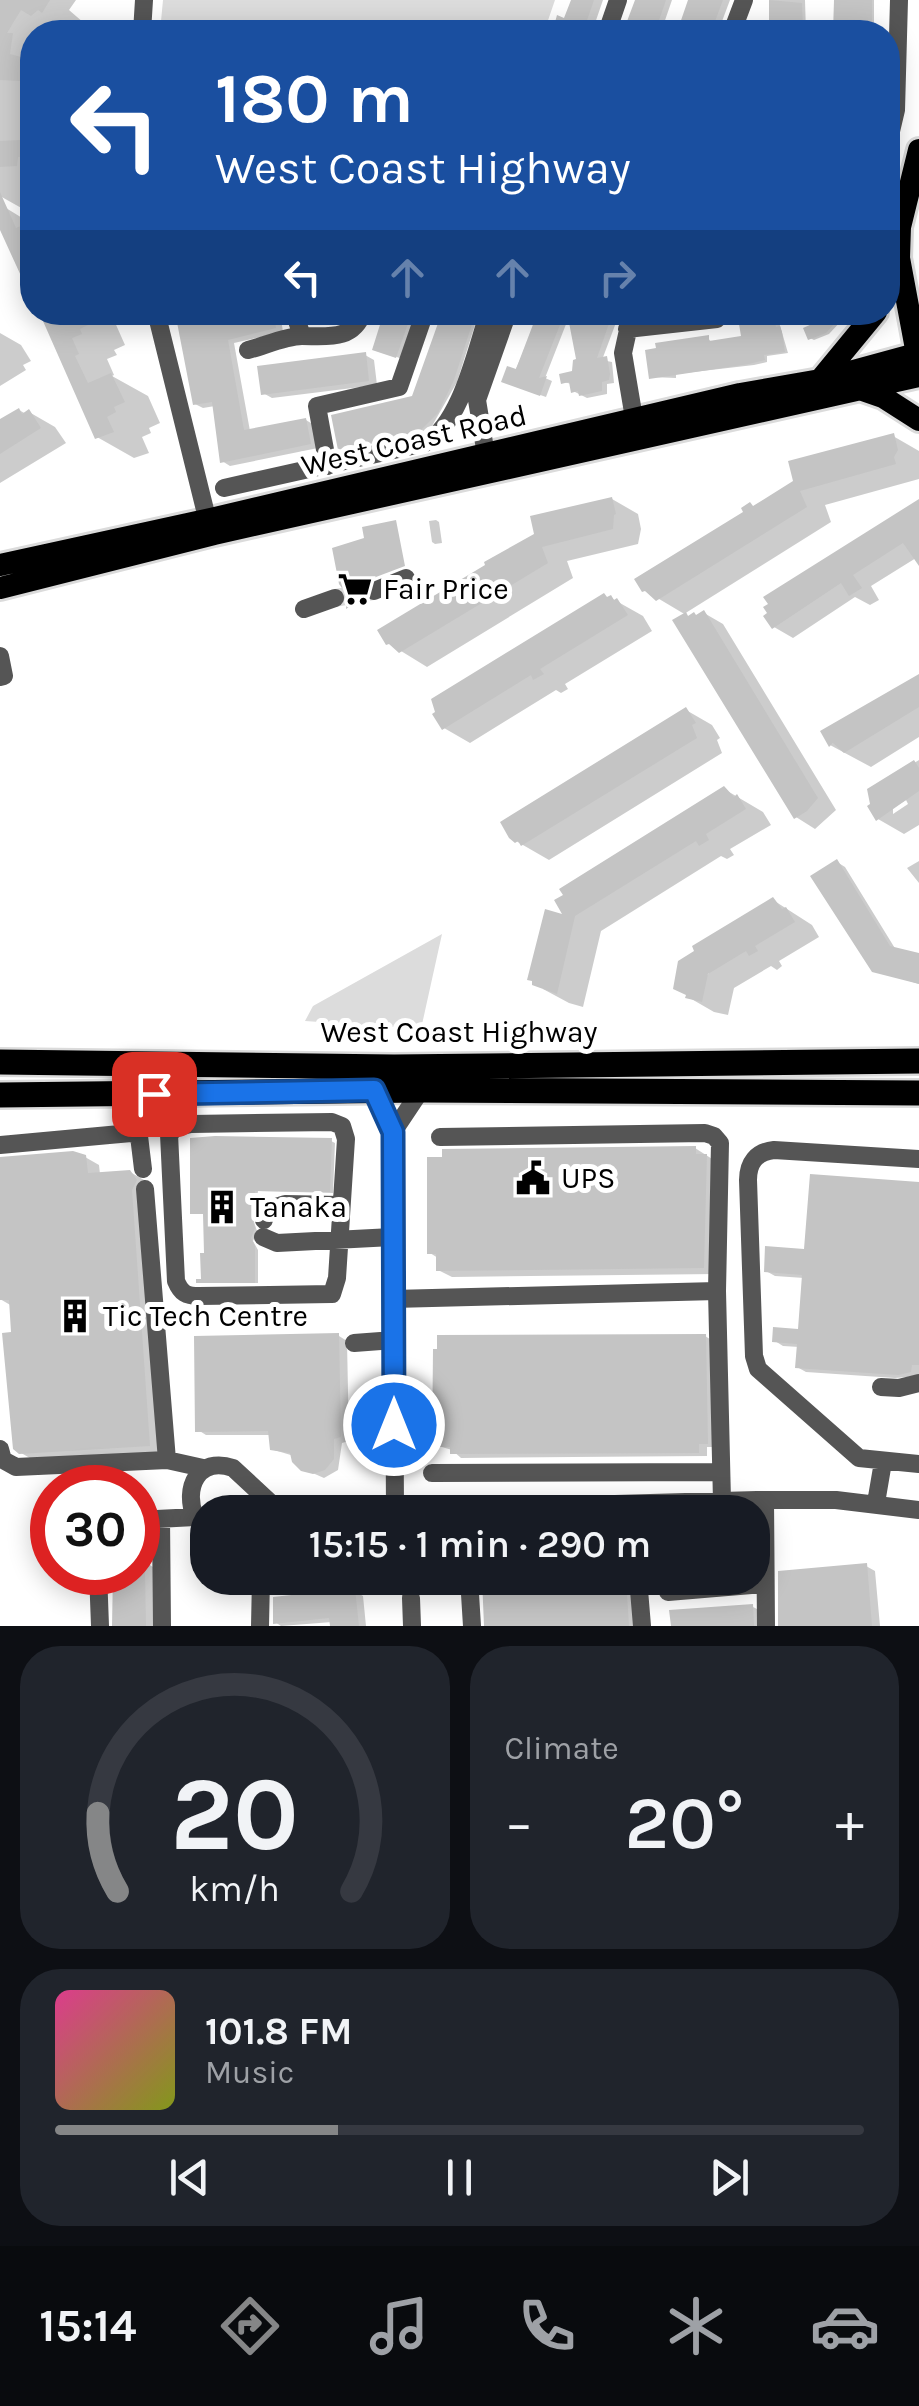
<!DOCTYPE html>
<html lang="en">
<head>
<meta charset="utf-8">
<style>
  :root { --surface:#171b24; --page:#20242c; --text:#f1f3f6; --muted:#9ea1a6; --line:#363941; --accent:#858687 }
  body { margin:0; font-family:Karla,sans-serif; background:var(--page); color:var(--text); height:100vh; display:flex; flex-direction:column; font-size:38px; white-space:nowrap }
  * { box-sizing:border-box; margin:0 }
  p { font-size:32px; color:var(--muted) }
  .icon { flex:none; width:55px; height:55px; fill:none; stroke:currentColor; stroke-width:2; stroke-linecap:round; stroke-linejoin:round }
  .map { position:relative; height:1626px; overflow:hidden }
  .drawer { display:flex; flex-direction:column; gap:20px; padding:20px; background:#0d0f14; flex:1 }
  .drawer>* { flex:none }
  .banner { position:absolute; left:20px; top:20px; width:880px; height:305px; border-radius:40px; box-shadow:0 5px 25px #0003; background:#1a4fa0; color:#fff; overflow:hidden }
  .speed { position:absolute; left:30px; top:1465px; display:flex; gap:20px; font-size:50px; font-weight:700; text-align:center }
  .speed>* { display:grid; place-content:center; width:130px; height:130px; border-radius:50%; background:var(--surface); box-shadow:0 5px 25px #0003; line-height:1 }
  .speed .limit { border:15px solid #d22; background:#fff; color:#111 }
  .pin { position:absolute; display:grid; place-items:center; width:85px; height:85px; color:#fff; margin:-42px; border-radius:20px; box-shadow:0 5px 15px #0006 }
  .me { position:absolute; width:110px; margin:-55px; rotate:0deg; stroke-linejoin:round; filter:drop-shadow(0 0 8px #0008) }
  .turn { display:flex; align-items:center; gap:35px; height:210px; padding:0 30px; font-size:45px }
  .turn .icon { width:130px; height:130px; stroke-width:2.5 }
  .turn b { display:block; font-size:70px; line-height:85px }
  .lanes { display:flex; align-items:center; height:95px; padding:0 30px; background:#0003; justify-content:center; gap:50px; direction:ltr }
  .lanes .off { opacity:.35 }
  .big { font-size:75px; font-weight:600; line-height:1.1 }
  .drawer .widget { flex:1; display:flex; flex-direction:column; justify-content:center; gap:15px; min-width:0; padding:0 35px; border-radius:40px; background:var(--page) }
  .drawer .dial { align-items:center; gap:0 }
  .dial svg { height:260px; overflow:visible; fill:none; stroke:var(--line); stroke-width:7; stroke-linecap:round; text-anchor:middle }
  .dial text { fill:var(--text); stroke:none }
  .song { display:flex; align-items:center; gap:30px }
  .cover { width:120px; height:120px; border-radius:15px; background:linear-gradient(135deg,hsl(330 70% 55%),hsl(70 70% 35%)) }
  .played { height:10px; border-radius:5px; background:linear-gradient(90deg,var(--accent) 35%,var(--line) 35%) }
  .keys { display:flex; justify-content:space-around; direction:ltr }
  .heat { display:flex; justify-content:space-between; align-items:center; font-size:55px; direction:ltr }
  .drawer .tiles { flex:1; display:grid; gap:20px; grid-template-columns:1fr 1fr }
  .widget:last-child { grid-column:span 2 }
  .trip { position:absolute; left:190px; top:1495px; width:580px; height:100px; border-radius:40px; background:var(--surface); box-shadow:0 5px 25px #0003; font-weight:600; line-height:100px; text-align:center }
  .tab-bar { display:flex; height:160px; justify-content:space-around; align-items:center; background:#090b0e; color:var(--muted) }
  .tab-bar .icon { width:70px; height:70px }
  .tab-bar .current { color:var(--accent) }
  .tab-bar b { font-size:45px; color:var(--text) }
  .map>svg:first-child { display:block }
  .green { fill:#dcdcdc }
  .shadow { fill:#0003; fill-rule:evenodd }
  .building { fill:#c4c4c4 }
  .lines { fill:none; stroke-linecap:round; stroke-linejoin:round }
  .minor-tunnel { stroke:#d9d9d9; stroke-width:18; stroke-dasharray:18 9; stroke-linecap:butt }
  .major-casing { stroke:#dbdbdb; stroke-width:28 }
  .highway-casing { stroke:#dbdbdb; stroke-width:30 }
  .minor { stroke:#555; stroke-width:18 }
  .major { stroke:#000; stroke-width:22 }
  .highway { stroke:#000; stroke-width:25 }
  .route-casing { stroke:#114b97; stroke-width:25 }
  .route { stroke:#1a73e8; stroke-width:18 }
  .labels { text-anchor:middle; stroke-width:10; stroke-linejoin:round; paint-order:stroke }
  .street-label { font-size:30px; fill:#000; stroke:#fff }
  .poi-label { font-size:30px; fill:#000; stroke:#fff; text-anchor:start }
</style>
</head>
<body>
<div class="map">
<svg width="919" height="1626" viewBox="0 0 919 1626">
  <rect width="100%" height="100%" fill="#fff"/>
  <path class="green" d="M163,0H555L544,32H160Z
    M442,934L421,1029L305,1021L313,1006Z"/>
  <path class="shadow" d="M3,0H76L69,10L84,23L79,31L75,29L65,32L58,29L56,32H32V214L0,196V11Z
    M573,0H603L592,32H562Z
    M637,0H672L661,32H625Z
    M691,0H730L718,32H679Z
    M770,0H805L806,32H766V24L772,23Z
    M837,0H874V32H836Z
    M6,208L32,224V297L0,226V211Z
    M40,312H103L113,318L125,345L114,350L117,355L107,359L114,375L112,376L148,396L160,423L149,428L151,433L142,437L149,453L134,458L97,437Z
    M177,312H280L283,332L234,343L250,431L306,420L314,425L318,448L230,466L222,461L215,406L203,408L195,404Z
    M387,312H422L405,360L375,349Z
    M445,312H479L457,382L432,426L424,432L343,450L340,448L414,398Z
    M523,312H620L602,360L612,362L614,383L607,384V394L587,398L573,391L572,384L563,382L577,370L579,361L570,314L545,378L552,381L546,397L509,384L537,322Z
    M739,312H776L788,353L767,356V362L754,365L676,374V378L651,377L708,338L712,343L744,339Z
    M842,312V320L829,334L814,340L810,338Z
    M0,333L21,345L31,361L23,365L26,370L0,386Z
    M365,355L374,360L377,385L272,398L263,393Z
    M19,410L26,414L29,412L55,427L66,443L0,483V422Z
    M893,436L919,451V479L825,505L831,522L684,614L690,617L704,613L723,624L836,810L815,829L796,817L686,615L644,590L755,507Z
    M612,499L638,514L641,529L638,544L567,561L573,578L427,667L388,643Z
    M919,502V562L916,558L871,586L879,600L870,605L855,597L793,638L774,627Z
    M436,520L439,522L442,543L435,544L432,542L429,521Z
    M611,598L643,616L652,631L565,684L568,689L561,693L556,690L470,743L444,728Z
    M919,677V737L871,767L830,745Z
    M686,710L712,725L720,738L717,740L722,753L549,860L516,841Z
    M919,760V825L904,834L878,819L870,790ZM906,800L908,804L893,814V808Z
    M724,789L763,812L771,825L730,849L734,855L727,859L721,856L601,931L583,1007L569,1003L543,989L567,918Z
    M919,861V883L907,868Z
    M837,862L845,867L896,950L919,956V984L874,970Z
    M773,900L812,925L819,937L779,961L782,966L777,970L771,966L734,988L728,1015L714,1012L688,997Z
    M331,1141L335,1143L333,1193L258,1191L254,1222L257,1231L253,1241L258,1250V1283L199,1282L203,1281L207,1255L206,1214L192,1212Z
    M695,1148L720,1164L717,1274L452,1277L438,1270V1258L430,1253Z
    M85,1157L99,1165L100,1174L130,1172L144,1180L149,1189L162,1453L35,1461L16,1450L12,1306L0,1299V1160Z
    M919,1185V1376L895,1378L806,1372L797,1367L799,1347L783,1346L775,1341L800,1331L804,1278L775,1276L766,1271L806,1252Z
    M339,1336L347,1341L349,1441L342,1443L338,1470L324,1478L308,1471L294,1456L274,1450L271,1435H206L198,1430Z
    M705,1336L713,1341L716,1447H707V1456L461,1458L452,1450L435,1445Z
    M145,1562L153,1567L154,1626H113L138,1572V1563Z
    M866,1566L875,1571L880,1626H781Z
    M484,1578H635L639,1626H487Z
    M354,1591L363,1596L366,1626H333L332,1622L281,1626L275,1622Z
    M753,1607L761,1611L762,1626H673Z"/>
  <path class="building" d="M0,0H50L42,13L38,10L31,16L21,10L7,33H13L10,54L29,59L28,73L23,72L20,81L0,80Z
    M571,0H594L583,32H559L561,28L554,26L557,15L564,18Z
    M635,0H666L655,32H623Z
    M688,0H723L711,32H677Z
    M769,0L802,3L803,32H764L763,21H769Z
    M834,0H872V32H833Z
    M20,140L23,157H18L17,166L0,167V141Z
    M0,192L16,228L32,221V300L0,230Z
    M39,312H85L90,324L80,329L82,334L72,338L79,354L75,356L88,383L111,373L125,402L114,407L116,412L107,417L114,432L95,439Z
    M175,312H274L276,328L228,340L244,430L306,418L311,444L220,463L212,402L193,405Z
    M384,312H412L396,358L372,350Z
    M442,312H476L454,380L438,413L420,431L338,450L331,415L412,396Z
    M520,312H565L539,378L547,376L540,396L501,382L507,366L516,369L534,322L519,317Z
    M567,312H613L597,358L607,356L610,374L609,380L602,382V391L579,396L578,391L571,393L569,382L561,384L559,374L572,371L573,360L576,359Z
    M737,312H773L776,327L780,326L782,332L785,352L764,355L765,360L749,364L649,379L645,350L656,348L655,343L709,335V341L741,336Z
    M808,312H845L826,333L808,340L803,328L812,324Z
    M366,352L369,381L261,395L257,366Z
    M19,408L22,414L29,409L41,428L0,454V419Z
    M894,433L898,450L894,457L896,464L800,491L807,507L656,601L645,591L642,592L634,579L743,512L741,508L750,502L753,506L793,481L788,461Z
    M612,497L616,514L614,515L613,529L542,547L548,563L399,653L389,644L386,645L377,630L485,565L484,562L534,534L530,516Z
    M919,499V566L903,543L853,575L862,588L849,596L841,583L772,629L763,616L767,613L763,607L768,604L763,597Z
    M396,520L405,566L368,580L362,588L364,597L346,609L347,595L339,584L332,548L364,538L362,527Z
    M604,593L607,597L611,595L614,600L617,598L628,615L540,669L544,674L533,680L531,675L442,730L432,714L435,712L431,699Z
    M704,610L818,798L807,811L794,819L672,620L686,612L688,616L694,612L696,615Z
    M919,674V707L844,753L833,743L829,747L820,731Z
    M686,707L696,723L692,725L697,738L521,846L518,841L515,843L509,838L500,822Z
    M914,760L919,768V791L876,821L867,806L870,804L867,789Z
    M724,786L734,797L737,794L746,809L706,834L709,840L699,846L696,841L575,916L557,994L532,985V981L527,980L545,909L562,914L554,900L563,895L559,889Z
    M837,859L890,946L919,953V984L872,972L810,876Z
    M773,897L782,909L786,907L795,922L755,946L758,951L749,956L746,951L708,974L702,1002L685,998L686,995L673,989L678,961L694,951L692,946Z
    M215,1136L332,1138L330,1192L255,1191L252,1219L255,1228L251,1238L255,1246V1283H196V1279H201L200,1253H204L203,1214H190V1138Z
    M696,1146V1154H707L704,1268L436,1271V1254H427V1157H442V1149Z
    M73,1151L86,1155L88,1173L130,1170L137,1180L132,1190L150,1446L19,1454L13,1449L2,1333L11,1332L9,1300H0V1157Z
    M810,1174L919,1182V1365H912L911,1372L898,1375L795,1368L797,1344L772,1342L773,1327L798,1329L802,1275L764,1272L765,1246L804,1249Z
    M339,1333L341,1437L334,1439V1459L325,1470L313,1474L301,1471L292,1462L290,1453L270,1450L268,1431L195,1432L194,1336Z
    M706,1334L708,1444H699V1453L450,1454V1447H432L433,1349H437V1335Z
    M867,1563L872,1626H778V1571Z
    M113,1572H145L146,1626H112Z
    M482,1578H626L629,1626H484Z
    M355,1588L359,1626H330L329,1618L273,1624V1597Z
    M753,1604L754,1626H671L669,1610Z"/>
  <g class="lines">
    <path class="minor-tunnel" d="M335,598L374,591"/>
    <g class="major-casing">
      <path id="major" d="M919,150L900,227L899,258L919,365
        M820,380L876,312
        M860,389L883,397L919,420
        M0,565L215,518L740,394L820,380L919,353
        M0,588L214,534L919,376"/>
    </g>
    <g class="highway-casing">
      <path id="highway" d="M0,1062L394,1067L919,1061
        M0,1095L421,1090L919,1093"/>
    </g>
    <path class="minor" d="M142,32L144,0
      M607,32L618,0
      M732,32L744,0
      M888,144L896,110L899,0
      M156,312L210,530
      M294,312L302,336
      M632,312L623,353L636,430
      M627,329L717,319
      M248,350C264,346 286,336 302,336C327,336 353,341 363,312
      M486,455L477,400L508,312
      M328,466L317,406L399,387L425,312
      M224,488L425,443C461,425 476,349 489,312
      M374,591L406,578
      M304,609L335,598
      M0,656L4,676L0,677
      M374,1090L393,1132L395,1510
      M332,1122L342,1126L346,1139L337,1278L332,1294L199,1296C186,1296 181,1293 176,1281L169,1134L177,1127L191,1124Z
      M393,1132L421,1090
      M440,1137L705,1133L714,1136L720,1143L717,1291L722,1501
      M0,1145L131,1133L139,1136L143,1169
      M919,1159L774,1150C756,1152 748,1163 748,1180L754,1356L758,1369L859,1458L919,1464
      M145,1189L167,1460
      M264,1220L266,1210L285,1204L340,1205
      M263,1237L277,1243L392,1237
      M393,1299L717,1291
      M354,1343L394,1340
      M881,1387L899,1388L919,1383
      M0,1449L3,1460L16,1467L167,1460L203,1468
      M432,1473L721,1472
      M765,1500L766,1626
      M876,1503L883,1462
      M326,1512L757,1500H836L919,1510
      M195,1517C183,1488 198,1456 233,1468L274,1506L300,1512
      M161,1519L162,1626
      M138,1520L195,1517L208,1522
      M98,1572L100,1626
      M469,1578L472,1626
      M638,1578L642,1626
      M668,1592L764,1584
      M411,1598L412,1626
      M260,1626L261,1578"/>
    <use href="#major" class="major"/>
    <use href="#highway" class="highway"/>
  </g>
  <g class="lines">
    <g class="route-casing">
      <path id="route" d="M154,1094L374,1090L393,1132L394,1425"/>
    </g>
    <use href="#route" class="route"/>
  </g>
  <defs>
    <g id="supermarket-bare" transform="scale(2.7)"><path d="M-6-5.5h2.5l.6 2H6L4.5 2H-2.5L-4.4-4H-6ZM-1.5 3.2a1.3 1.3 0 1 0 .1 0ZM3 3.2a1.3 1.3 0 1 0 .1 0Z" fill="#000" stroke="#fff" stroke-width="2.5" paint-order="stroke"/></g>
    <g id="civic-bare" transform="scale(2.7)"><path d="M-.6-6.5H3V-4.5H.6V-3L4-1V1h2V6H-6V1h2V-1L-.6-3ZM-1.2 2.5V6h2.4V2.5Z" fill="#000" stroke="#fff" stroke-width="2.5" paint-order="stroke"/></g>
    <g id="building-bare" transform="scale(2.7)"><path d="M-4-6H4V6H1V3H-1V6H-4ZM-2.5-4.3h1.7v1.8h-1.7ZM.8-4.3h1.7v1.8H.8ZM-2.5-1h1.7V.8h-1.7ZM.8-1h1.7V.8H.8Z" fill="#000" stroke="#fff" stroke-width="2.5" paint-order="stroke"/></g>
  </defs>
  <g fill-rule="evenodd">
    <use href="#supermarket-bare" x="355" y="589"/>
    <use href="#civic-bare" x="533" y="1178"/>
    <use href="#building-bare" x="222" y="1207"/>
    <use href="#building-bare" x="75" y="1316"/>
  </g>
  <g class="labels">
    <g class="street-label">
      <text transform="translate(414 440) rotate(-13)" y="10">West Coast Road</text>
      <text x="459" y="1042">West Coast Highway</text>
    </g>
    <g class="poi-label">
      <text x="383" y="599">Fair Price</text>
      <text x="561" y="1188">UPS</text>
      <text x="250" y="1217">Tanaka</text>
      <text x="103" y="1326">Tic Tech Centre</text>
    </g>
  </g>
</svg>
<div class="speed"><div class="limit">30</div></div>
<div class="pin" style="left:154px;top:1094px;background:#d93025"><svg class="icon" aria-label="arrive" viewBox="0 0 24 24"><path d="M6 21V4h12l-3 4 3 4H6"/></svg></div>
<svg class="me" style="left:394px;top:1425px" viewBox="-20 -20 40 40"><circle r="17" fill="#1a73e8" stroke="#fff" stroke-width="3"/><path d="M0-11L8 9 0 5-8 9z" fill="#fff"/></svg>
<div class="trip">15:15 · 1 min · 290 m</div>
<div class="banner">
<div class="turn"><svg class="icon" aria-label="left" viewBox="0 0 24 24"><path d="M17 20v-9H6M10 6l-5 5 5 5"/></svg><div><b>180 m</b>West Coast Highway</div></div>
<div class="lanes"><svg class="icon" aria-label="left" viewBox="0 0 24 24"><path d="M17 20v-9H6M10 6l-5 5 5 5"/></svg><svg class="icon off" aria-label="ahead" viewBox="0 0 24 24"><path d="M12 20V5M6 11l6-6 6 6"/></svg><svg class="icon off" aria-label="ahead" viewBox="0 0 24 24"><path d="M12 20V5M6 11l6-6 6 6"/></svg><svg class="icon off" aria-label="right" viewBox="0 0 24 24"><path d="M7 20v-9h11M14 6l5 5-5 5"/></svg></div>
</div>
</div>
<section class="drawer">
<div class="tiles">
<div class="widget dial"><svg viewBox="0 0 100 80">
<path d="M14 69A42 42 0 1 1 86 69"/>
<path d="M14 69A42 42 0 0 1 8 45" stroke="#858687"/>
<text x="50" y="56" font-size="32" font-weight="700">20</text>
<text x="50" y="72" font-size="11">km/h</text>
</svg></div>
<div class="widget"><p>Climate</p>
<div class="heat"><a>−</a><b class="big">20°</b><a>+</a></div>
</div>
<div class="widget">
<div class="song"><i class="cover"></i><div><b>101.8 FM</b><p>Music</p></div></div>
<div class="played"></div>
<div class="keys"><svg class="icon" aria-label="previous" viewBox="0 0 24 24"><path d="M18 5L8 12l10 7zM5 5v14"/></svg><svg class="icon" aria-label="pause" viewBox="0 0 24 24"><path d="M8 5v14M16 5v14"/></svg><svg class="icon" aria-label="next" viewBox="0 0 24 24"><path d="M6 5l10 7-10 7zM19 5v14"/></svg></div>
</div>
</div>
</section>
<nav class="tab-bar">
<b>15:14</b>
<svg class="icon current" aria-label="directions" viewBox="0 0 24 24"><path d="M12 3l9 9-9 9-9-9zM9 14v-3h6M13 9l2 2-2 2"/></svg>
<svg class="icon" aria-label="music" viewBox="0 0 24 24"><path d="M9 18V5l10-2v13"/><circle cx="6" cy="18" r="3"/><circle cx="16" cy="16" r="3"/></svg>
<svg class="icon" aria-label="phone" viewBox="0 0 24 24"><path d="M5 4h4l2 5-3 2q2 4 5 5l2-3 5 2v4C11 20 4 13 5 4z"/></svg>
<svg class="icon" aria-label="climate" viewBox="0 0 24 24"><path d="M12 3v18M4 7l16 10M4 17L20 7"/></svg>
<svg class="icon" aria-label="car" viewBox="0 0 24 24"><path d="M5 17H2v-5l4-1 3-4h7l3 4 3 1v5h-3M9 17h6M6 11h13"/><circle cx="7" cy="17" r="2"/><circle cx="17" cy="17" r="2"/></svg>
</nav>
</body>
</html>
